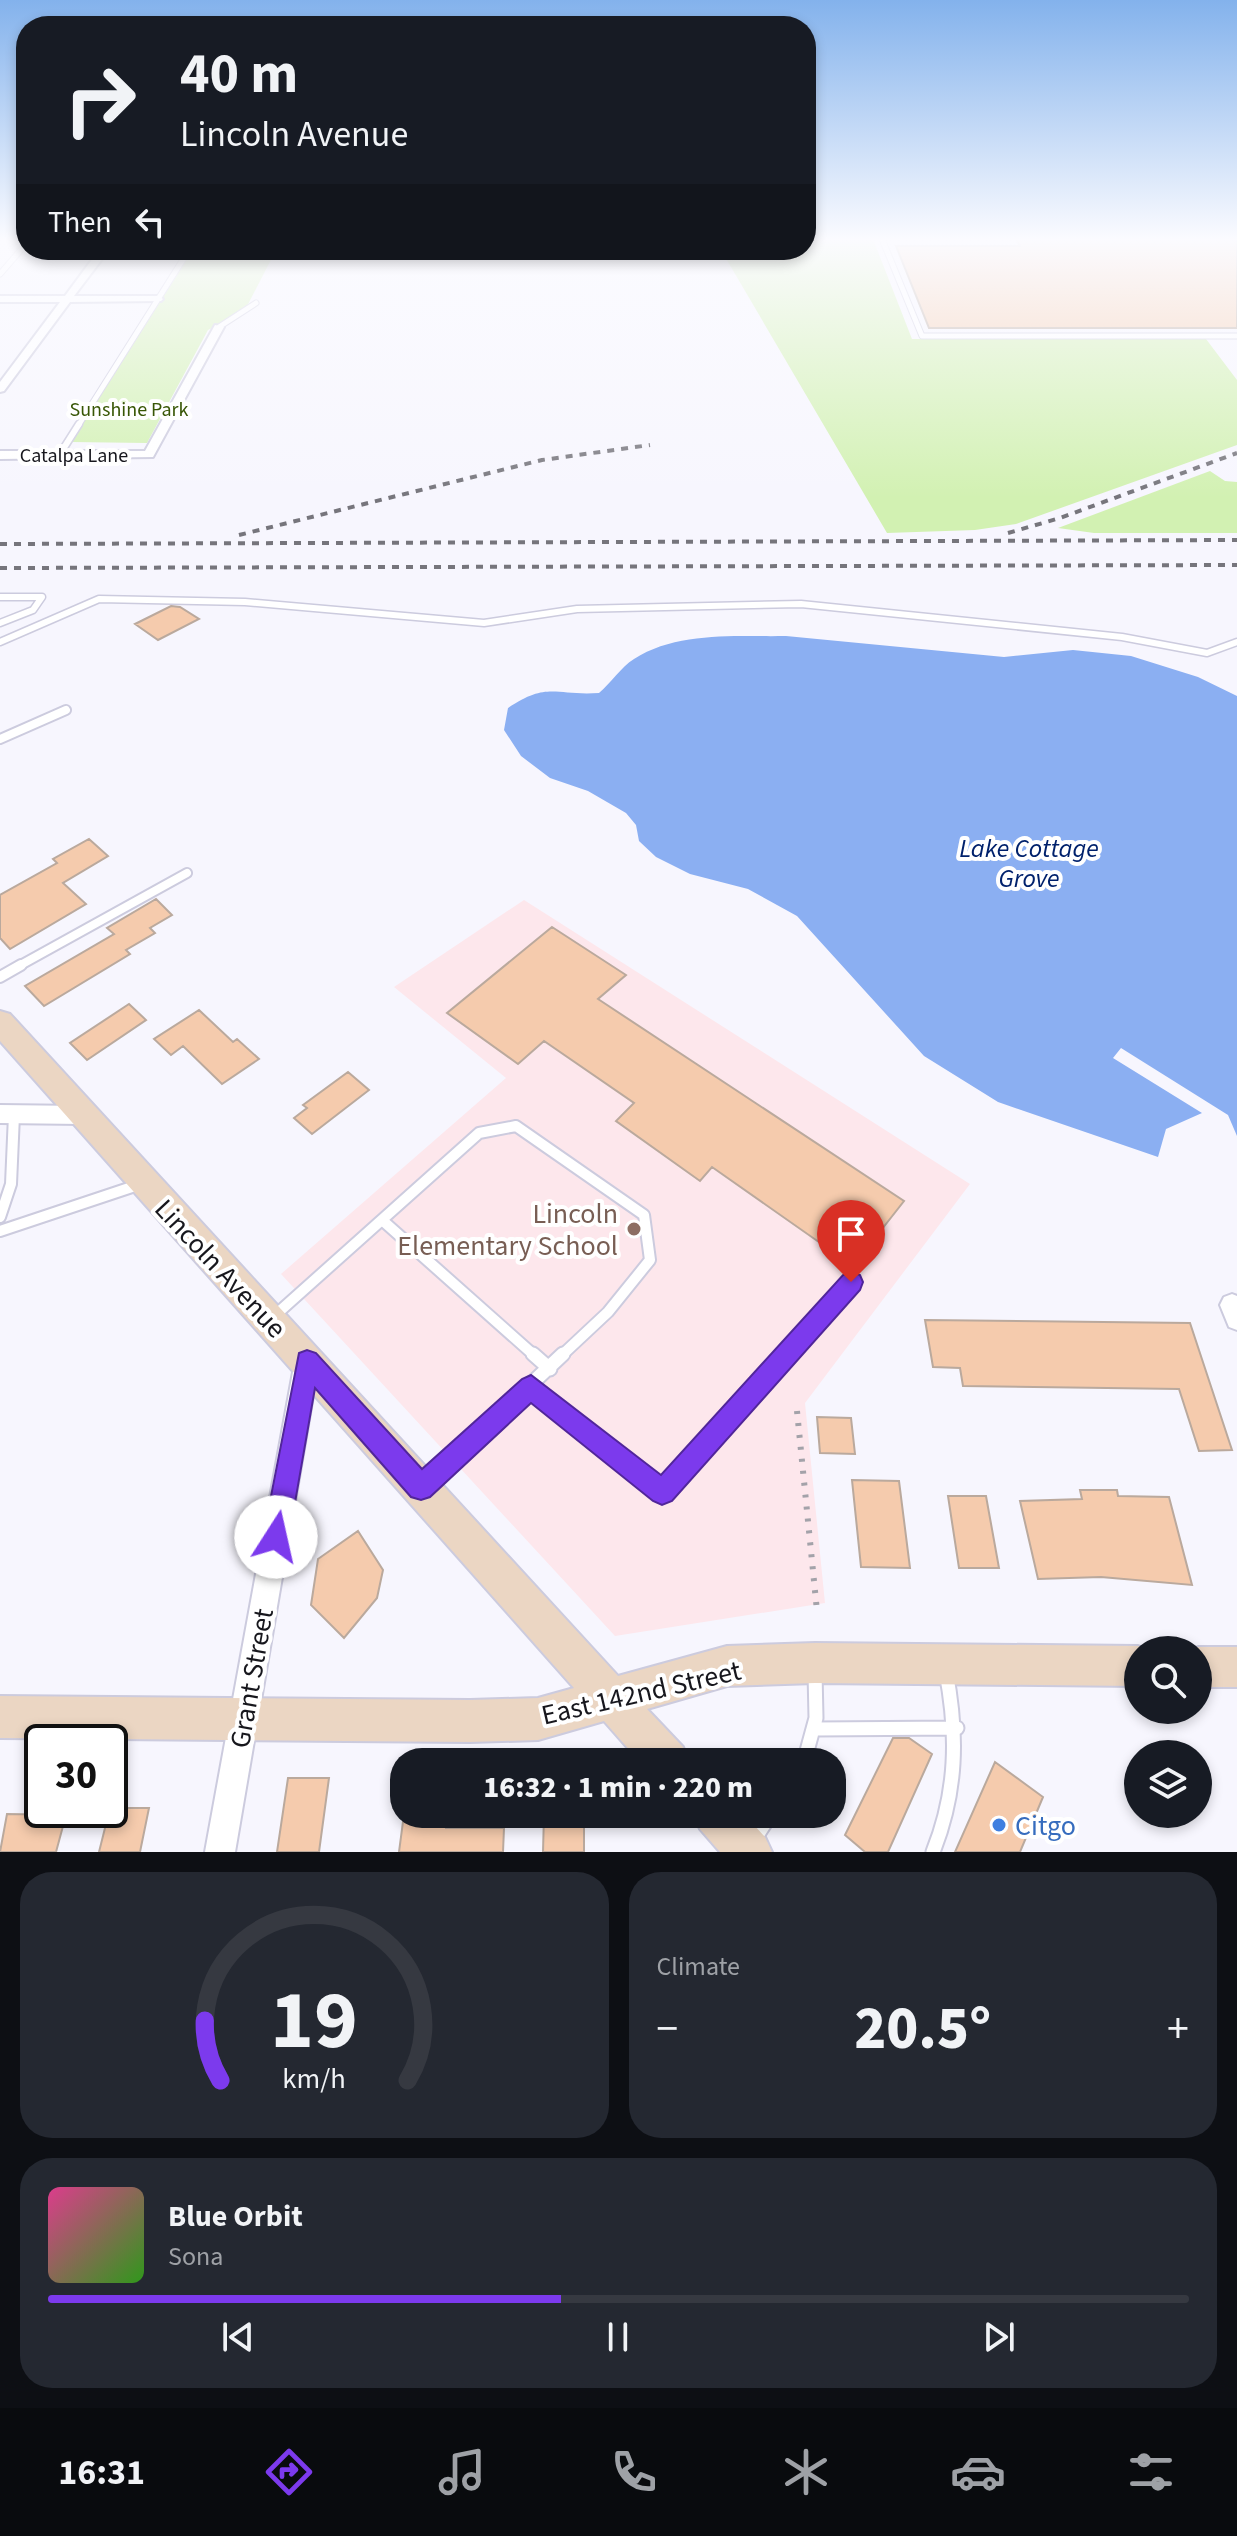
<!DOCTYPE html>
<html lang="en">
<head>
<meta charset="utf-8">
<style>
  :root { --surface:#171b24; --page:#242831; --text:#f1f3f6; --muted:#9ea1a6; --line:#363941; --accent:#7c3aed }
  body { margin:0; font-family:"Source Sans 3",sans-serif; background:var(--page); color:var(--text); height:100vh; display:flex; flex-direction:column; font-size:30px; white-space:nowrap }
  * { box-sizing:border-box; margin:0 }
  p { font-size:26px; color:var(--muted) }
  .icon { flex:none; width:44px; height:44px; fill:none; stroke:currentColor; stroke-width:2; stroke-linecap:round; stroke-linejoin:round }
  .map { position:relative; height:1852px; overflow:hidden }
  .side { display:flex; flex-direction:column; gap:20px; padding:20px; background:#0d0f14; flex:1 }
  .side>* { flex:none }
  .top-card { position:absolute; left:16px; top:16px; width:800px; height:244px; border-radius:32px; box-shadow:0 4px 12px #0003; background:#171b24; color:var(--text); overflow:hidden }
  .controls { position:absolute; left:1124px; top:1636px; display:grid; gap:16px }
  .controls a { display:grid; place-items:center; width:88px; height:88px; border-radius:50%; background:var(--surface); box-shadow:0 4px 12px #0003; font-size:40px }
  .speed { position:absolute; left:24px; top:1724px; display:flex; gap:16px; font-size:40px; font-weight:700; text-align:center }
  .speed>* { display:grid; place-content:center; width:104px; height:104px; border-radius:50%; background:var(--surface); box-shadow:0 4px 12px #0003; line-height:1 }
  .speed .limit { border:4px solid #111; border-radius:12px; background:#fff; color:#111 }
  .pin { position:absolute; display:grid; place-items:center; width:68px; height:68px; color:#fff; margin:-82px -34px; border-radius:50% 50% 50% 0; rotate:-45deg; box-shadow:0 0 8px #0007 }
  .pin .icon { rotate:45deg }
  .me { position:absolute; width:88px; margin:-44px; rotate:10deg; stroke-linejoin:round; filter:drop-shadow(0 0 6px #0008) }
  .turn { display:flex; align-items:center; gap:28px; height:168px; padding:0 32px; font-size:36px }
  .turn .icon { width:104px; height:104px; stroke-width:2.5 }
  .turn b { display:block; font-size:56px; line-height:68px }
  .then { display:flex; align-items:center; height:76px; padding:0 32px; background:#0003; gap:16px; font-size:30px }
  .big { font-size:60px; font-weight:800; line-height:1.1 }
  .side .tile { flex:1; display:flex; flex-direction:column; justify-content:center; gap:12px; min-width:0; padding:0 28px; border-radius:32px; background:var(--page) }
  .side .dial { align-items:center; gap:0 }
  .dial svg { height:208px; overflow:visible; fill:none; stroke:var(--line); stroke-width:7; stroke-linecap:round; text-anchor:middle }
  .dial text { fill:var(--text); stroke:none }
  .song { display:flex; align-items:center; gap:24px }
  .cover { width:96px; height:96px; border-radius:12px; background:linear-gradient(135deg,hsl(330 70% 55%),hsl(110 70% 35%)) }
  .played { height:8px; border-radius:4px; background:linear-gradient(90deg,var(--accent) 45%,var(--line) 45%) }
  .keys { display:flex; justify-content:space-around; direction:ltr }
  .heat { display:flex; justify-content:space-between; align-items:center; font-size:44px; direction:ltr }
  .side .tiles { flex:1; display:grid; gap:20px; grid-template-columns:1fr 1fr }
  .tile:last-child { grid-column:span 2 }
  .trip { position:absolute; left:390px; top:1748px; width:456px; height:80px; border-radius:32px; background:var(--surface); box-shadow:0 4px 12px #0003; font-weight:800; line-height:80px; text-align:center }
  .tabs { display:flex; height:128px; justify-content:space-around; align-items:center; background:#090b0e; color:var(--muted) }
  .tabs .icon { width:56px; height:56px }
  .tabs .active { color:var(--accent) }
  .tabs b { font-size:36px; color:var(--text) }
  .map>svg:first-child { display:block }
  .education { fill:#fde7ec }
  .green { fill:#d2f1b2 }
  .water { fill:#8baff2 }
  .building { fill:#f5cbad; stroke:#baa99d; stroke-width:2 }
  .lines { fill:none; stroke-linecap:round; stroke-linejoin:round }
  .lane-far4-casing { stroke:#cccbde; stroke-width:7 }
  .lane-far3-casing { stroke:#cccbde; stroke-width:9 }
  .lane-far2-casing { stroke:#cccbde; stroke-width:12 }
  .lane-far1-casing { stroke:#cccbde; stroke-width:14 }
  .lane-casing { stroke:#cccbde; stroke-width:17 }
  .street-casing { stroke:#cccbde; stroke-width:4 }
  .secondary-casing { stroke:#cccbde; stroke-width:4 }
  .path { stroke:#a3a2a9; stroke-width:6; stroke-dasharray:3 9; stroke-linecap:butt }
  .lane-far4 { stroke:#fff; stroke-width:5 }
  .lane-far3 { stroke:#fff; stroke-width:6 }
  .lane-far2 { stroke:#fff; stroke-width:8 }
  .lane-far1 { stroke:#fff; stroke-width:10 }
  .lane { stroke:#fff; stroke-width:13 }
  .street { fill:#fff; fill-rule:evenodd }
  .secondary { fill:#ebd6c3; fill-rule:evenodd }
  .rail { stroke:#76757c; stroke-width:4; stroke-dasharray:7 7; stroke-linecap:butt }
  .route { fill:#7c3aed; stroke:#51269a; stroke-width:2 }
  .education-dot { fill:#8d6e63; stroke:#fff; stroke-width:3 }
  .shop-dot { fill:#3f7fe0; stroke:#fff; stroke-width:3 }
  .labels { text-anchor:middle; stroke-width:8; stroke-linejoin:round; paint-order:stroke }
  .far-park-label { font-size:20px; fill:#385605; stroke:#fff }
  .far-street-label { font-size:20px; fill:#17171d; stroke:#fff }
  .water-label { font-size:26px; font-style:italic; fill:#00216c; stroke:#fff }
  .near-education-label { font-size:28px; fill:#785e54; stroke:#fff; text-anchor:end }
  .near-street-label { font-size:28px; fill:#17171d; stroke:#fff }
  .near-shop-label { font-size:28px; fill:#366cbe; stroke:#fff; text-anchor:start }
</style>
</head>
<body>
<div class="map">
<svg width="1237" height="1852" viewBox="0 0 1237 1852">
  <rect width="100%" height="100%" fill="#f7f6fe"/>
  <path class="education" d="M524,900L970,1184L805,1403L825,1603L615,1636L281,1274L506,1078L394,987Z"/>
  <path class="green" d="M806,239H873L912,339H1206L1237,380V445L1016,524L975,530L887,533L721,250H806Z
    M193,250H276L244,312L208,330L147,443L71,442Z
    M1210,471L1225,481L1237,482V533H1094L1058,528Z"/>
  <path class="water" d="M786,636L1004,657L1073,650L1131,656L1198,677L1237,696V1136L1228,1115L1121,1048L1113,1058L1202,1113L1166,1129L1158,1157L998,1102L924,1056L797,916L748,889L690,874L656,857L639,841L636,825L626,813L588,791L550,778L521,756L504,730L508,708C548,681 555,696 599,693C611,683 621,667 634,659C678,631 737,637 786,636Z"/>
  <path class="building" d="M1016,239H1237V328H929L896,246H1020Z
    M171,606L180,607L199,619L158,640L135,624Z
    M89,839L108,856L63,883L86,904L10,949L0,938V895L57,863L53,859Z
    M156,899L172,915L150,928L155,933L126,950L130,954L44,1006L25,986L114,934L107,928Z
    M552,927L626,975L598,999L904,1201L853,1266L712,1167L700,1181L616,1121L634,1103L544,1041L518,1064L447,1013Z
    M129,1004L146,1020L87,1060L70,1043Z
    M199,1010L233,1042L237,1039L259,1059L222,1084L183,1046L171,1055L154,1039Z
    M348,1072L369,1090L312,1134L294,1118L307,1108L303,1105Z
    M925,1320L1190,1323L1232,1450L1199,1451L1179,1389L963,1386L960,1368L933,1367Z
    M817,1417L851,1418L855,1454L820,1453Z
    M852,1480L899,1481L910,1568L861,1567Z
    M1080,1490H1117L1118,1496L1169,1497L1192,1585L1101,1577L1038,1579L1020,1501L1082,1499Z
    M948,1496H986L999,1568H959Z
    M358,1531L383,1570L377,1598L344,1638L311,1605L318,1559Z
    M893,1738H909L932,1754L888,1852H865L845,1835Z
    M995,1762L1043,1797L1020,1852H955Z
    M288,1778H329L319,1852H277Z
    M110,1808H149L140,1852H99Z
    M7,1814L66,1815L56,1852H0Z
    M404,1814H447L446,1828H504L503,1852H399Z
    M544,1814H584V1852H543Z"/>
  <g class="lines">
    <g class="lane-far4-casing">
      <path id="lane-far4" d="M882,239L922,336H1237
        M0,274L26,244
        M219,327L256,303
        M78,426L189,250"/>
    </g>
    <g class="lane-far3-casing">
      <path id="lane-far3" d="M60,454L79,424
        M0,597H42L33,610L0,623
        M0,642L99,599L245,602L484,623L577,609L801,604L1122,637L1207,653L1237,642"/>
    </g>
    <g class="lane-far2-casing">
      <path id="lane-far2" d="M0,739L66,710
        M17,967L187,873"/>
    </g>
    <g class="lane-far1-casing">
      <path id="lane-far1" d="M0,977L21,965
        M0,1217L11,1184L14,1115
        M382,1220L535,1356
        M0,1231L141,1184
        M272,1318L479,1133L516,1126L644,1215L650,1260L608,1312L561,1356
        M784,1356L851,1282"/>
    </g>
    <g class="lane-casing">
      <path id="lane" d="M533,1354L550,1369
        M531,1387L662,1492L786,1354
        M426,1483L563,1354
        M816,1729L957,1728
        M804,1762L816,1718L815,1672
        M754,1840L771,1814
        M933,1852C957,1792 958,1735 946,1672"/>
    </g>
    <g class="street-casing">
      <path id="street" d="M99,250H109L74,296H158L163,299L161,301L70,302L4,391L0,392V382L60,302H0V296H65Z
        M215,325L224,327L153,457L0,459V451H145Z
        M0,1105L82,1106L89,1109L92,1115L89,1121L82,1124L0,1123Z
        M1232,1294L1237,1296V1330L1229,1327L1220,1305L1224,1297Z
        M307,1350L315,1353L319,1361L235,1852H205L295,1361L299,1353Z"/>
    </g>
    <g class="secondary-casing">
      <path id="secondary" d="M0,1011L10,1014L618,1676L727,1646L815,1643L1138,1646L1148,1650H1138V1686L815,1683L727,1686L647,1709L683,1747L689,1762H640L604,1721L538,1740L470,1742L0,1738V1696L470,1700L538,1698L574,1688L0,1041Z
        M1198,1647H1237V1687H1198V1650H1190Z
        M693,1814H744L765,1837L772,1852H720L700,1829Z"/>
    </g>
    <path class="path" d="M797,1411L817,1611"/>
    <use href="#lane-far4" class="lane-far4"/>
    <use href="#lane-far3" class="lane-far3"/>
    <use href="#lane-far2" class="lane-far2"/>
    <use href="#lane-far1" class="lane-far1"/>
    <use href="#lane" class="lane"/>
    <use href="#street" class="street"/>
    <use href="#secondary" class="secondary"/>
    <path class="rail" d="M1008,533L1060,518L1237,453
      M239,535L542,460L650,445
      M0,544L1237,540
      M0,568L1237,565"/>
  </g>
  <linearGradient id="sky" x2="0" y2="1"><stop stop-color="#83b2ec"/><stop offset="0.48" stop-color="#fbfbff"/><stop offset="1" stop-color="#fbfbff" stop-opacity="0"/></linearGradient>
  <rect width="1237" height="498" fill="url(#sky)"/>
  <path class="route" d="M851,1272L860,1275L863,1282L860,1290L672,1501L662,1505L653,1501L531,1403L430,1497L421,1500L411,1497L315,1388L289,1537L285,1547L276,1550L267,1547L263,1537L299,1353L307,1350L316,1353L422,1469L522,1379L531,1375L661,1475L843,1275Z"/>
  <circle class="education-dot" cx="634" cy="1229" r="8"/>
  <circle class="shop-dot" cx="999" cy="1825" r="8"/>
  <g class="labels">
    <g class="far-park-label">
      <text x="129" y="416">Sunshine Park</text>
    </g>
    <g class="far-street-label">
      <text x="74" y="462">Catalpa Lane</text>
    </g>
    <g class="water-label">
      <text x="1029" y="857">Lake Cottage<tspan x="1029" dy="30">Grove</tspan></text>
    </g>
    <g class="near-education-label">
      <text x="618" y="1223">Lincoln<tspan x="618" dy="32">Elementary School</tspan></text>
    </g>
    <g class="near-street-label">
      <text transform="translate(221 1268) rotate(47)" y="10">Lincoln Avenue</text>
      <text transform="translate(251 1678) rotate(-80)" y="10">Grant Street</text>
      <text transform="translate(641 1692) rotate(-13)" y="10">East 142nd Street</text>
    </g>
    <g class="near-shop-label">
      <text x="1015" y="1835">Citgo</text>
    </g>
  </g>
</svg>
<div class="controls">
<a><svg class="icon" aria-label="search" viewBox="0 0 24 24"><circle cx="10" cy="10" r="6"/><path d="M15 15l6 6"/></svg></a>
<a><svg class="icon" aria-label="layers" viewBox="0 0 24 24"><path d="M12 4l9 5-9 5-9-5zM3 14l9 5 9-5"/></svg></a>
</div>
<div class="speed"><div class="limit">30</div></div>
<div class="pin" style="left:851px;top:1282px;background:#d93025"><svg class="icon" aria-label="arrive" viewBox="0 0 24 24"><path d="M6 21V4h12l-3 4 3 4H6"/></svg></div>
<svg class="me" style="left:276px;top:1537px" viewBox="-20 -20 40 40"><circle r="19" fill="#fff"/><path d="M0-13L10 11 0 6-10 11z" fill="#7c3aed"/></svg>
<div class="trip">16:32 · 1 min · 220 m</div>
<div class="top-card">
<div class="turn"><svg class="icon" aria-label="right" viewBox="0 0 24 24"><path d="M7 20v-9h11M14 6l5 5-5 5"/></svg><div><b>40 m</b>Lincoln Avenue</div></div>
<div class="then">Then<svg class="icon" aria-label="left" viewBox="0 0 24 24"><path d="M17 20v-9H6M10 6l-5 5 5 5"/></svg></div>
</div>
</div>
<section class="side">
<div class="tiles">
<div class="tile dial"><svg viewBox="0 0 100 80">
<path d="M14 69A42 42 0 1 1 86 69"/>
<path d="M14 69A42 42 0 0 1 8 46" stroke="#7c3aed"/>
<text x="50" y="56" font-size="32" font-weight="700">19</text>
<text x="50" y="72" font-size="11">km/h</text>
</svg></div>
<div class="tile"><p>Climate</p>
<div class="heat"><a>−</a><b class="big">20.5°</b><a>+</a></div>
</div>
<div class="tile">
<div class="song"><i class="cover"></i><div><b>Blue Orbit</b><p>Sona</p></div></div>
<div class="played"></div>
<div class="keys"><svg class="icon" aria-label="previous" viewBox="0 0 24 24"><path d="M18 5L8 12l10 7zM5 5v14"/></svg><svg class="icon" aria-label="pause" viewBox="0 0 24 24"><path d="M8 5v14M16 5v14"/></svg><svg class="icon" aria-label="next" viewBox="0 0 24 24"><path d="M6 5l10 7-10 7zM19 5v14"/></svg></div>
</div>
</div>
</section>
<nav class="tabs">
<b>16:31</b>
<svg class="icon active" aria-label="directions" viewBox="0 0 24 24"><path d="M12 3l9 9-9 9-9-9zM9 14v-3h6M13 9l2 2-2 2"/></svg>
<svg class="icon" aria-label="music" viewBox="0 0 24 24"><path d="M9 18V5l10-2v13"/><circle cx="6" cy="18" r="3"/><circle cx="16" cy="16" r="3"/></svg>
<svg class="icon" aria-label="phone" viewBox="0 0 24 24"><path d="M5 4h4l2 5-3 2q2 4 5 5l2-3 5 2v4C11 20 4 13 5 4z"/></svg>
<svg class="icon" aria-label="climate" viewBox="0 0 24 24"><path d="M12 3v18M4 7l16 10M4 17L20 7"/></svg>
<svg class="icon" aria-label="car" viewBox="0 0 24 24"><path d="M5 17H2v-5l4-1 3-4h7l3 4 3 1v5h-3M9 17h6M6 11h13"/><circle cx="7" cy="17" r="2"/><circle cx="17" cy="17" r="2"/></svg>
<svg class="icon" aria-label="filters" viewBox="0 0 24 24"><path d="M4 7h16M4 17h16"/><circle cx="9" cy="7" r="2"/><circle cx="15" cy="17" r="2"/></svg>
</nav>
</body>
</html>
